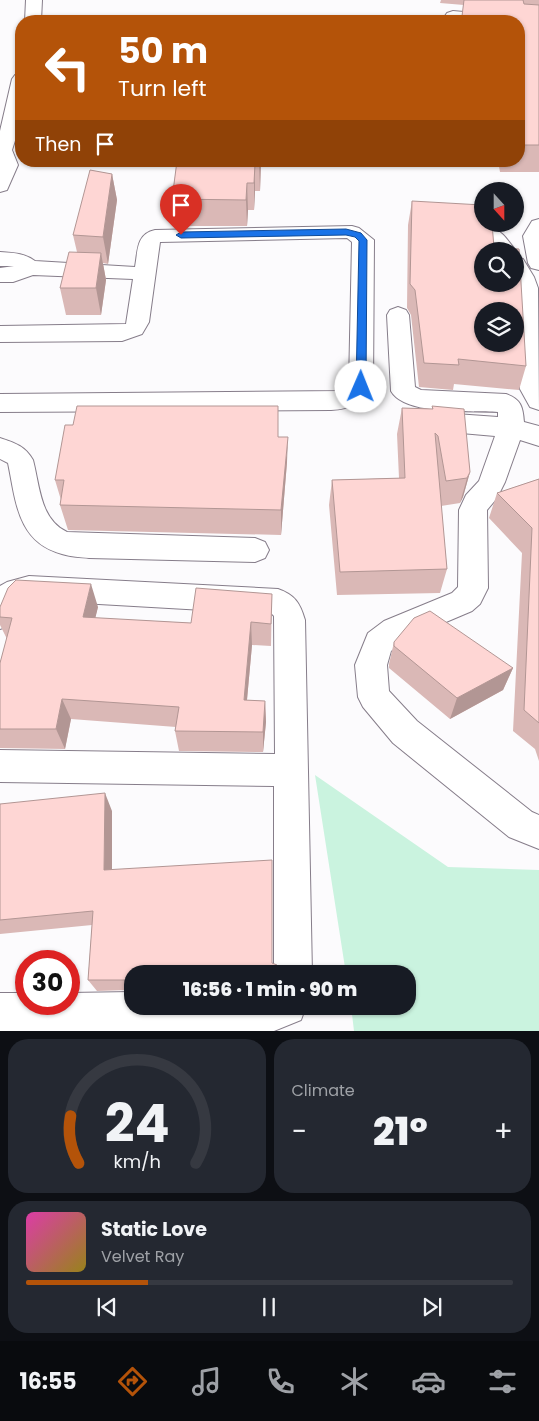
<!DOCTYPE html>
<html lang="en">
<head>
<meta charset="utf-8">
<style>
  :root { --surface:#171b24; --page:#242831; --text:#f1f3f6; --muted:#9ea1a6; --line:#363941; --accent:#b45309 }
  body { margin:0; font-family:Poppins,sans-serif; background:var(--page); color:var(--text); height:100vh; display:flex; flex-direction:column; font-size:19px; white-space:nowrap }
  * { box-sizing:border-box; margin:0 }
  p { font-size:16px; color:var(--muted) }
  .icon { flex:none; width:28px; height:28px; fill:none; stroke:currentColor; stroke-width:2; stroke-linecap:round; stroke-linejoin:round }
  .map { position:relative; height:1031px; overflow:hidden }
  .side { display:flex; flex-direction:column; gap:8px; padding:8px; background:#0d0f14; flex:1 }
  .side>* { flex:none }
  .hud { position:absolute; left:15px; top:15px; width:510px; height:152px; border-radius:20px; box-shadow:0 1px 4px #0004; background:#b45309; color:#fff; overflow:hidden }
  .needle { width:32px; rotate:159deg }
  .controls { position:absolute; left:474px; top:182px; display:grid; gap:10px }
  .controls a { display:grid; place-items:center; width:50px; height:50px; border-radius:50%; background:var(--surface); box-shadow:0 1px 4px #0004; font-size:25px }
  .speed { position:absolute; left:15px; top:950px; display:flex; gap:10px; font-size:25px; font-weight:700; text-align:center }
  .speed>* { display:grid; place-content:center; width:65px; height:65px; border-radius:50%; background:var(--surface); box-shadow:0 1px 4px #0004; line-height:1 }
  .speed .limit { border:8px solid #d22; background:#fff; color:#111 }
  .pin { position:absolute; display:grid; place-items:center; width:42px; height:42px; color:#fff; margin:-51px -21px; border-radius:50% 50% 50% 0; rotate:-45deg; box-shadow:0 0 5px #0007 }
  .pin .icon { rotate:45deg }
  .me { position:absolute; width:55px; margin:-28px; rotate:1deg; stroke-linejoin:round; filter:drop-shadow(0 0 4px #0008) }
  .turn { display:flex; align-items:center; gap:18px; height:105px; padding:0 20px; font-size:22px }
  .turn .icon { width:65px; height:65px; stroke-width:2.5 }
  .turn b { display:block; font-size:35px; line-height:42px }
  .then { display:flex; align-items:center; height:48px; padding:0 20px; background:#0003; gap:10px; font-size:19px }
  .big { font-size:38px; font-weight:800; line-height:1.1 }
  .side .tile { flex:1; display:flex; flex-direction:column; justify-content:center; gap:8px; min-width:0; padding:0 18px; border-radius:20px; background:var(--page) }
  .side .dial { align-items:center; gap:0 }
  .dial svg { height:130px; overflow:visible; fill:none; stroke:var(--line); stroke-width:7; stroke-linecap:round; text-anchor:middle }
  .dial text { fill:var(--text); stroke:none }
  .song { display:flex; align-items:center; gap:15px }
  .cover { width:60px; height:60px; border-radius:8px; background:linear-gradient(135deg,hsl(320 70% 55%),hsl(50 70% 35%)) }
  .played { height:5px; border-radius:2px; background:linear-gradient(90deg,var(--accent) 25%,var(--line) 25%) }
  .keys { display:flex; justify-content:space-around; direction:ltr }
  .heat { display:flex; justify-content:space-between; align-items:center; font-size:28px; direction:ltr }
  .side .tiles { flex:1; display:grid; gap:8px; grid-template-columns:1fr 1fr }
  .tile:last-child { grid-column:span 2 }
  .trip { position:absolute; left:124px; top:965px; width:292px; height:50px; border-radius:20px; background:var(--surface); box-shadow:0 1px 4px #0004; font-weight:800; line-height:50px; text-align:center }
  .tabs { display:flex; height:80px; justify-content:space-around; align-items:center; background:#090b0e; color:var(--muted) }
  .tabs .icon { width:35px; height:35px }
  .tabs .current { color:var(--accent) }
  .tabs b { font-size:22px; color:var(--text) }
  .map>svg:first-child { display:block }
  .green { fill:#caf3df }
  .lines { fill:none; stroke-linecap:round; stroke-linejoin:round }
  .minor-casing { stroke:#867d8a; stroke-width:2 }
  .minor { fill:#fff; fill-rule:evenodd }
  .wall { fill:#dab8b6 }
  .shaded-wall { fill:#b29694 }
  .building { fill:#fed6d4; stroke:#b29694; fill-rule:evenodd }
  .route { fill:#1a73e8; stroke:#114b97 }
</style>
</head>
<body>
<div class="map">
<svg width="539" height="1031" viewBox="0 0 539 1031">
  <rect width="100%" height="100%" fill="#fcfbfd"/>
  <path class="green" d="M315,775L448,867L539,870V1031H354L351,1006H408V974H346Z"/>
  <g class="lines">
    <g class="minor-casing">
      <path id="minor" d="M26,0H42L41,21H25Z
        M453,11L508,16L514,18L516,21H459L447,19L445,16L447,13Z
        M21,74V122L12,150L18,165L7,190L0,192V131L12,79L15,75Z
        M539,219V270L531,268L528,263L523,236L532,221Z
        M352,226L359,228L374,240L373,387C364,403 350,409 331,410L0,412V394L341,391L349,385L352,242L347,238L160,242L149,322L142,334L122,341L0,342V326L126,324L133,279L33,275L13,282H0V268L14,266H0V252C14,253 24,253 35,261L135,267C138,251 136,234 155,230Z
        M491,228C502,230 509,242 516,251L515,252L494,251L481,234L484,230Z
        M515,257L523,259L534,277L538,288L539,410L530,407L520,389L514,284Z
        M398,307L406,310L409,315L415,387L421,390L506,394C521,399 523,407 524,422L539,426V446L520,440L505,482L497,498L487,510L488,588L480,604L472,611L406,639L391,651L387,665L389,691L417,721L532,812L539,815V849L509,837L393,743L363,707L358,697L355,665L368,633L384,621L452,593L458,587L459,510L466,495L479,481L495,436L427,430L418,428L414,421L418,414L427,412L498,417V412C472,410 405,416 391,391L387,315L390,310Z
        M0,438C15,443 25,446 33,460C40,487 40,519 67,532L255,538L265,542L269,550L265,558L255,562L89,558C80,557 71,557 62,554C17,542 16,501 8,463L0,459Z
        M29,576L278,589C295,595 300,603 305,620L312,974H274V786L0,782V750L275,754L274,616L272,614L29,600C16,603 15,615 11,625L0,629V586L7,582Z
        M132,992V1006H306L301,1020L274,1031H0V993H26V1004H69V993Z"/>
    </g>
    <use href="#minor" class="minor"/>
  </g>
  <path class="wall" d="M441,0H539V172H500L498,161H519V21H461L464,5L440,3Z
    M177,161H261L260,191H255L254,210H248L247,226H175L172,199Z
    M112,174L117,200L108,264L103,263L106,280L101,315H66L60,288L77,252L73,235Z
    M412,201L494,247L526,366L519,390L454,384L453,390L419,387L411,315L407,308L408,225Z
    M432,406L470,472L463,497L460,503L441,506L447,569L440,593L337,595L329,505L332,480L399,478L397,434L402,408L432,409Z
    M278,437L287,462L281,535L68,530L60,505L61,500L55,480Z
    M539,479V761L535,749L513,731L522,553L489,518L497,493Z
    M272,594L271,646L252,645L247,700L265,701L266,722L263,752L179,751L175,731L176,727L71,719L65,749L0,748V663L7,639L0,625V607H98L95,618L191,623Z
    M394,642L513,668L503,690L450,719L389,668V664Z
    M0,804L112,811V869L132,974V1002L127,995V990L97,991L88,980L92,925L0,934Z"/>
  <path class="shaded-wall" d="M259,161H261L260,191Z
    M255,164V191L254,210V183Z
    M112,174L117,200L108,264L103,237Z
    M247,183L248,210L247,226L246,200Z
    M101,253L106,280L101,315L96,288Z
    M288,437L287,462L281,535V510Z
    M470,472L463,497L460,503L467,478Z
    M91,584L98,607L90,640L83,617Z
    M251,622L252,645L245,721L244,700Z
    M513,668L503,690L450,719L457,698Z
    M62,699L71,719L65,749L56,729Z
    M265,701L266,722L263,752V732Z
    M105,793L112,811V885L104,870Z"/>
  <path class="building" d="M464,0H523L524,4L539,5V145H519V21H463L462,16Z
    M177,161H259V164H255L254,183H247L246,200L172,199Z
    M90,170L112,174L103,237L73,235Z
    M412,201L482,205V224H492L494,247L519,249L526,366L458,359L459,365L424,363L415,290L410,284ZM482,251H515V284H482ZM482,311H515V344H482Z
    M69,252L101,253L96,288H60Z
    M77,406H278V437H288L281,510L60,505L64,480H55L65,425H73Z
    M432,406L464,409L470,472L467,478L446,481L438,436L435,433L447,569L340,572L332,480L405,478L402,408L433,409Z
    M539,479V723L524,710L532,528L497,493Z
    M16,580L91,584L83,617L191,623L196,588L272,594L271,624L251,622L244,700L265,701L263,732L175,731L179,707L62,699L56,729H0V663L12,618L0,617V607L8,588Z
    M430,611L513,668L457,698L394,646V642L414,618Z
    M105,793L104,870L272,860V963L277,965V974H132V994L127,995V982L125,980H88L93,911L0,920V804Z"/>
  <path class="route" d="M346,229L361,233L367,240L366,387L361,390L356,387L359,241L355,237L346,235L181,238L176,235L181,232Z"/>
</svg>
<div class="controls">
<a><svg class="needle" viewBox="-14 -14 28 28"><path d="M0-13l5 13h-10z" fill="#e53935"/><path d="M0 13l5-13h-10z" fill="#9ea1a6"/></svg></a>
<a><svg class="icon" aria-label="search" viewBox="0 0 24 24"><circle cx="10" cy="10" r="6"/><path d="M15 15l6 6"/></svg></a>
<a><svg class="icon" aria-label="layers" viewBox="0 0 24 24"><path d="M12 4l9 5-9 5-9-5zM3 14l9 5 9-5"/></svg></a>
</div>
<div class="speed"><div class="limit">30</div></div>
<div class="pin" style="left:181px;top:235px;background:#d93025"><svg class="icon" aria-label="arrive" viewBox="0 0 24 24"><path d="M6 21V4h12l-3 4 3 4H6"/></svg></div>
<svg class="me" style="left:361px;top:387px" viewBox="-20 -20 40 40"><circle r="19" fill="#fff"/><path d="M0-13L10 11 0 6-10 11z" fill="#1a73e8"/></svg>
<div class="trip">16:56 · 1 min · 90 m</div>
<div class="hud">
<div class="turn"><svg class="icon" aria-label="left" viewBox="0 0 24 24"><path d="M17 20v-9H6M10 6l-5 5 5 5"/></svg><div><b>50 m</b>Turn left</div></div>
<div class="then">Then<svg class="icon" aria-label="arrive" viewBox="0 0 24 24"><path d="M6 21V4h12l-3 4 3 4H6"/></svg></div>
</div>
</div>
<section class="side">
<div class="tiles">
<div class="tile dial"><svg viewBox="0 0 100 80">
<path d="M14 69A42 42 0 1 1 86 69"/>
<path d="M14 69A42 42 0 0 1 9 40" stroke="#b45309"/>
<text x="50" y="56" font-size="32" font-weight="700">24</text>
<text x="50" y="72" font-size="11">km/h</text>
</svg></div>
<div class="tile"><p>Climate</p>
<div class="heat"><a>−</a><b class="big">21°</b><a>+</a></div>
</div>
<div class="tile">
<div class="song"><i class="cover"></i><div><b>Static Love</b><p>Velvet Ray</p></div></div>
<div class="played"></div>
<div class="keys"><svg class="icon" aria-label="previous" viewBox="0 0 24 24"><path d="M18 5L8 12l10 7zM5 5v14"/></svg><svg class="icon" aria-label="pause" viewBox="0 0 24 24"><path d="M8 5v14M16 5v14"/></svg><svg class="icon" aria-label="next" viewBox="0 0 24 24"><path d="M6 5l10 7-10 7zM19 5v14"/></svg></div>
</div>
</div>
</section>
<nav class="tabs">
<b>16:55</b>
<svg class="icon current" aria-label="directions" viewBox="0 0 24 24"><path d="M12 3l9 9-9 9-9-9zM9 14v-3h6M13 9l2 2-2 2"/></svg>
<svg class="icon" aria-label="music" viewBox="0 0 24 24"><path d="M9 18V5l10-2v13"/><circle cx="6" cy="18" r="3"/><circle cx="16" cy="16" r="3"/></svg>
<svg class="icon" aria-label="phone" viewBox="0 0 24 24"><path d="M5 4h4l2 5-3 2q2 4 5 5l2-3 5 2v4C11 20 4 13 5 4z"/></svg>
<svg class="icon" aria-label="climate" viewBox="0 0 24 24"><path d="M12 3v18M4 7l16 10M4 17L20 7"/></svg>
<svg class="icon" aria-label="car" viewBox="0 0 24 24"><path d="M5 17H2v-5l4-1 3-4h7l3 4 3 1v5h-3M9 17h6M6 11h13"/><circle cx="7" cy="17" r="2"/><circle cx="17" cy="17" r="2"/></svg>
<svg class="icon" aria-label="filters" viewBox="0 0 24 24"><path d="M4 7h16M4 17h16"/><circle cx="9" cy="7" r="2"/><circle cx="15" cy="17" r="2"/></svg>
</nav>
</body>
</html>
